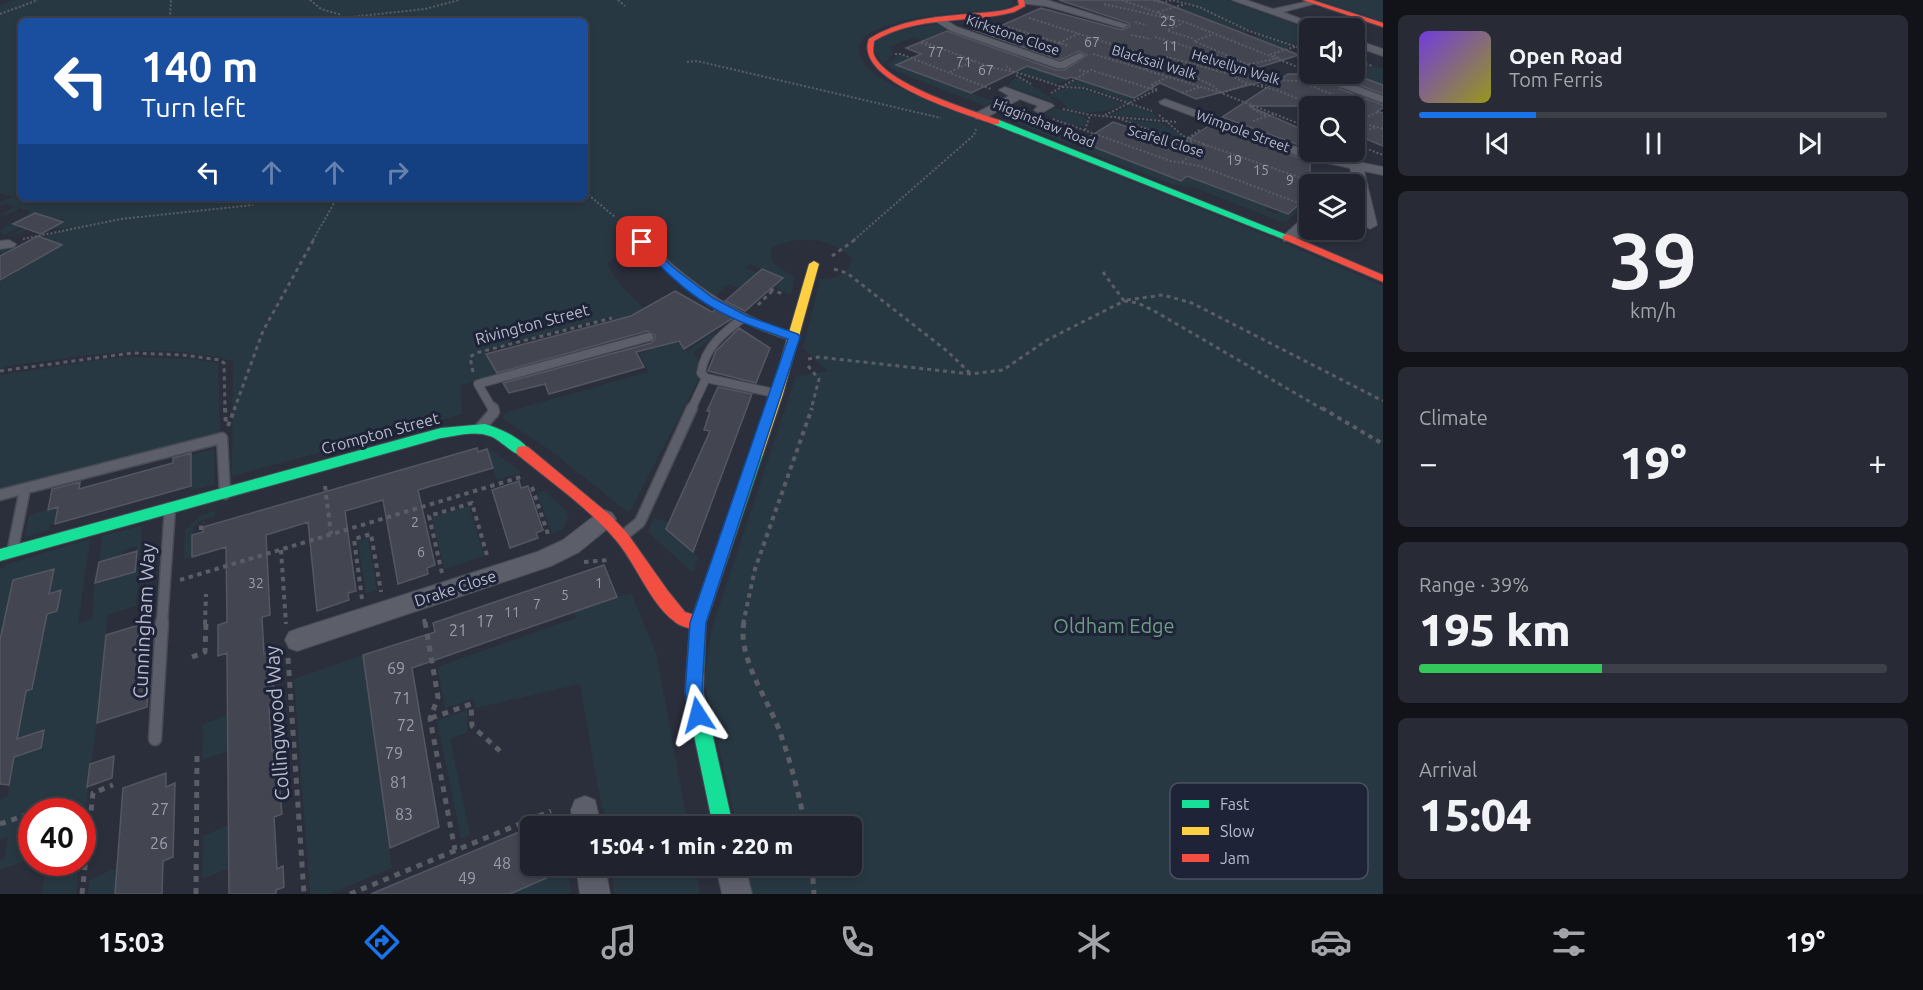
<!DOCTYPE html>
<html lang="en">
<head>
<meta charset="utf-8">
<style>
  :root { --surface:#20232d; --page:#282b35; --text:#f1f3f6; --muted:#a2a4aa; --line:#3d4049; --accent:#1a73e8 }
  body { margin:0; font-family:Ubuntu,sans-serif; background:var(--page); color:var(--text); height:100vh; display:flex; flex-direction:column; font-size:22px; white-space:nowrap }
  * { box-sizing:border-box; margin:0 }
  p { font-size:20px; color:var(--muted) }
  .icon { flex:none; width:33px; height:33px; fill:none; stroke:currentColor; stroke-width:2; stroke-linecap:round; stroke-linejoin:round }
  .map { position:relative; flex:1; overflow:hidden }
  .sheet { display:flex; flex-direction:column; gap:15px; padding:15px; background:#121319; width:540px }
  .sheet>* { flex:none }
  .banner { position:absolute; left:18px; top:18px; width:570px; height:183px; border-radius:9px; box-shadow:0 3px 9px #0003,0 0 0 2px var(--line); background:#1a4fa0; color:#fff; overflow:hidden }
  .fabs { position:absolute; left:1299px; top:18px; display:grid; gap:12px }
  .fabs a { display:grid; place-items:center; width:66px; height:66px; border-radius:9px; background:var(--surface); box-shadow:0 3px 9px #0003,0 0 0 2px var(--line); font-size:30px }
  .speed { position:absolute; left:18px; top:798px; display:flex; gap:12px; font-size:30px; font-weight:700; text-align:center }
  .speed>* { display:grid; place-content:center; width:78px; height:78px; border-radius:50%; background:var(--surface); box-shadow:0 3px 9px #0003,0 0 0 2px var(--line); line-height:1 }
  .speed .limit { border:9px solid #d22; background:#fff; color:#111 }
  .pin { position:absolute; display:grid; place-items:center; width:51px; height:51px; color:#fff; margin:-26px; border-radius:12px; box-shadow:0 3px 9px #0006 }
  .me { position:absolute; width:66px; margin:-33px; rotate:351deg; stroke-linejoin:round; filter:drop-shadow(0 0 4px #0008) }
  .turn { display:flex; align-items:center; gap:21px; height:126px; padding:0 24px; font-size:27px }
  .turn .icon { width:78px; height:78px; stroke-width:2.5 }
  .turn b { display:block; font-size:42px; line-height:51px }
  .lanes { display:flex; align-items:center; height:57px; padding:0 24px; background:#0003; justify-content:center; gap:30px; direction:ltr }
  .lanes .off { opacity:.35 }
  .big { font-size:45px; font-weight:800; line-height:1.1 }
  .sheet .card { flex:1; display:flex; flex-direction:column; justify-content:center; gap:9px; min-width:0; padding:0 21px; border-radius:9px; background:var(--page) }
  .sheet .dial { align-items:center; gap:0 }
  .dial b { font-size:78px; line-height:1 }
  .song { display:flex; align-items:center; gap:18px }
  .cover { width:72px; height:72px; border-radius:9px; background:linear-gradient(135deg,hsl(260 70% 55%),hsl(60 70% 35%)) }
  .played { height:6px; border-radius:3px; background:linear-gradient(90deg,var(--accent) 25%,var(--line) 25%) }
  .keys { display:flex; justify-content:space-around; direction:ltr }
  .heat { display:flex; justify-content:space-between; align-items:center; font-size:33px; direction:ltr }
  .charge { height:9px; border-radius:4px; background:linear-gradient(90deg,#34c759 39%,var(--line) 0) }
  .trip { position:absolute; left:520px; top:816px; width:342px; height:60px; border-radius:9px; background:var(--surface); box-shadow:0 3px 9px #0003,0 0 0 2px var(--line); font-weight:800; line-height:60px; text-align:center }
  .tab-bar { display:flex; height:96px; justify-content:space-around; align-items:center; background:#0d0e12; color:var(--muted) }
  .tab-bar .icon { width:42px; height:42px }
  .tab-bar .on { color:var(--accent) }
  .tab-bar b { font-size:27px; color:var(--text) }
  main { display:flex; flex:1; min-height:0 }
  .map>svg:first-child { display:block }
  .green { fill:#283842; fill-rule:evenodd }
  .building { fill:#434651; stroke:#545763; stroke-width:1.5 }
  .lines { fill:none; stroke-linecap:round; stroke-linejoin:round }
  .lane-far3-casing { stroke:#484b55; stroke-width:8 }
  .lane-far2-casing { stroke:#484b55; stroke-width:10 }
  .lane-far1-casing { stroke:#484b55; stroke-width:13 }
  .lane-casing { stroke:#484b55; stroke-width:15 }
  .street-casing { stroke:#484b55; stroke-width:2 }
  .fast-casing { stroke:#484b55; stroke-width:2 }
  .slow-casing { stroke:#484b55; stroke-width:2 }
  .jam-casing { stroke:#484b55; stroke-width:2 }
  .path-far3 { stroke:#5a5d65; stroke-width:2; stroke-dasharray:2 2; stroke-linecap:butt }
  .path-far2 { stroke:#5a5d65; stroke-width:3; stroke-dasharray:4 4; stroke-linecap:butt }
  .path-far1 { stroke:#5a5d65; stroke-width:4; stroke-dasharray:4.5 4.5; stroke-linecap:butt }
  .path { stroke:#5a5d65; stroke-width:5; stroke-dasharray:6 6; stroke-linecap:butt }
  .lane-far3 { stroke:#5c5e69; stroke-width:6 }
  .lane-far2 { stroke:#5c5e69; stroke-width:8 }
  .lane-far1 { stroke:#5c5e69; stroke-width:10 }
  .lane { stroke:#5c5e69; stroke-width:12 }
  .street { fill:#5c5e69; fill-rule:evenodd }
  .fast { fill:#16e098; fill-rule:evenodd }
  .slow { fill:#ffcf43; fill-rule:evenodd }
  .jam { fill:#f24e42; fill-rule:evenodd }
  .route { fill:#1a73e8; stroke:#114b97; stroke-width:1.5 }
  .labels { text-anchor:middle; stroke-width:6; stroke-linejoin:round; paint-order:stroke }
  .number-label { font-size:14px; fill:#9a9dac }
  .far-street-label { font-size:14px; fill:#b7bacb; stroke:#1e2337 }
  .street-label { font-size:16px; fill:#b7bacb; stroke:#1e2337 }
  .near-number-label { font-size:16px; fill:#9a9dac }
  .near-street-label { font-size:20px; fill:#b7bacb; stroke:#1e2337 }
  .near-park-label { font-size:20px; fill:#6d9d83; stroke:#1e2337 }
  .key { fill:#1e2337; stroke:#4c5063; stroke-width:1.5 }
  .key-label { font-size:16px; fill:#b7bacb }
</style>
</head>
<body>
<main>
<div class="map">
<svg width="1383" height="894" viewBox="0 0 1383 894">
  <rect width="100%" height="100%" fill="#2b2f3c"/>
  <path class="green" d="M15,0H1011L1013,3L1011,6L1001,9C976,12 817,16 869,69C881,81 899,87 913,94L1280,241L1383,286V894H752L746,866H852V826H737L704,682L711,631L796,376L828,371L803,348L820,279C836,279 846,276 852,260C834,237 798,235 773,247L771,254L773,263L794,277L791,295L774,286L782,278L750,264L745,268L757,273L739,288L728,284L713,298L684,276L639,229L621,232L629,239L607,265L620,285L646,311L640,315L688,351L713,333L716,334L693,353L698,358L700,377L629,513L550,450L502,418L506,412L649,372L639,354L658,347L651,333L640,336L627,317L615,320L612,317L485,350L498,374L461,385L462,414L232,476L233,361C157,340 89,356 13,365L0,369V281L15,273C8,270 0,256 0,250L11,249L21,253L25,250L42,256L62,245L46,239L49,235L70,227L50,229L66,220C52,214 21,236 7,237L46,217L34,213L14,224L21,226L3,235L0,230L31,212L20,208L5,216L2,214L15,207L5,203L0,206V203L12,197L0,193V5ZM21,21H585V198H21Z
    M1181,0H1226L1309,29V47L1254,32Z
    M1317,0H1383V21Z
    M1183,6L1199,8L1248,32L1241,33L1250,37L1257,35L1295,45L1268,54L1160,12Z
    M937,24L948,30L922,40L914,37L890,47L893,54L883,64L875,51L876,41L892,31Z
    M901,54L919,61L914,63L907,60L897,65L943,83L946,81L948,85L990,100L1001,95L1004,96L985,106L895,71L887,64L895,60L896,55Z
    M1016,62L1066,79L1083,73C1052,90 1049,82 1017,71Z
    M1365,65L1383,68V85L1371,84L1359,87L1320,75L1346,74L1341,75L1367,80L1353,74L1355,69Z
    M1088,74L1082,80L1134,98L1147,90L1149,92L1129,102L1086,87L1065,86Z
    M1017,76L1062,105L1007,86Z
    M1062,89H1082L1125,104C1100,113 1090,115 1065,108L1067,106L1051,95Z
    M1131,105L1155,114L1158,119L1111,115Z
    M1014,106L1035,113L1024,110L1014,116L1078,141L1071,145L1001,117L1002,112Z
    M1055,108L1084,116L1087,119L1085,126H1076L1043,114Z
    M1123,119L1161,123L1185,137L1172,135L1169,137Z
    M1084,144L1180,181L1190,174L1193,178L1268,207L1265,210L1277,214L1280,212L1288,214L1296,207L1279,197L1303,206L1286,222H1282L1193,187L1172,184L1078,148Z
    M137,357L192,359L218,363L220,434L0,493V375L112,358Z
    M485,445L522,473L497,480Z
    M214,449L215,484L191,490V455Z
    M544,491L566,511L569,518L563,529L552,534L537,493Z
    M469,506L484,556L444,569L432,518Z
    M58,507L55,524L49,525V530L25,537L29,515Z
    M215,511V517L199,521L193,527L192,557L184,559L185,530L201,515Z
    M654,518L669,522L666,529L698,557L693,573L648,532Z
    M142,526L136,606L107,615C105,688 90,760 83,832L82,812H32L31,859L0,870V861L4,859L8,837L0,840V800L7,797L15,756L41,748L44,730L17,739L25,691L33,689L35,679L26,682L0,642V569L8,564L90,539L78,623L92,619L95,583L135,572L137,546L126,549L121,555L99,562L102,536ZM54,569L49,594L61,591L57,611L45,614L14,591L10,592L12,581Z
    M368,538L377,590L366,594L358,541Z
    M631,593L656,652L688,826H607L597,783L580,684L475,708L474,698L445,708L437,667L576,618L574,612Z
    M363,655L392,868L329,894H310L294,679Z
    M467,710V732L450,739L470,835L461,839L437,721Z
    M228,715L237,748L202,760L203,724Z
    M229,825L239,864L202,879L203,836Z
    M46,863H79L76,894H42Z
    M611,866H695L700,894H614Z
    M117,868L115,894H88L89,880Z
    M568,869L571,894H510Z"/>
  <path class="building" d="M1059,0H1157L1299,55L1237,74H1272L1273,79L1196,99L1160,83L1134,98L1071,77L1066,79L1027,66L971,93L896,65L921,54L906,48L947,31L1056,70H1065L1087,55L1079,51L1060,60L974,30L990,24L998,27L1041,8L1122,30L1130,26L1129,23Z
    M1288,74H1353L1383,85V94L1346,80L1339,83L1340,89L1383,105V108L1377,111L1383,113V146L1354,134V106H1249L1310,133V149L1222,117Z
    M1113,122L1180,145L1210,125L1310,162V195L1288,214L1187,176L1181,181L1081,142Z
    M35,213L63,222L41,234L13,224Z
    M38,236L62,245L0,280V256Z
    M762,269L783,278L745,311L725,301Z
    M675,291L712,312L716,309L733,318L684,349L679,341L636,352L644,367L549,394L545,384L509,393L503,383L651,343L655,339V335L647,331L497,373L486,354L631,316Z
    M739,328L770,348L756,383L708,371L716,351Z
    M718,387L752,394L693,552L666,529L710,431L704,430L710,411H707Z
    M477,448L478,452L487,449L493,468L418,490L435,565L427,568L428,574L398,584L383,500L345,511L356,591L348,593L349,600L317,611L308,522L266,535L270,615L262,617L264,654L271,652L275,706L269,708L272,751L276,749L282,814L274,817L277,869L283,866L284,887L276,890V894H229L227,653L218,656V625L227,622L226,547L192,557V535L203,532V527Z
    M191,453V486L55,524L58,507L48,510L52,489L80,482L79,489L173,463V458Z
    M519,481L521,488L528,486L543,530L536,533L538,538L510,548L492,490Z
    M137,551L135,572L95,583L99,562Z
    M604,565L617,597L412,668L439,827L390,848L363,655L435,632L433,623Z
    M54,569L49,594L61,590L57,611L47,614L32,689L26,691L17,739L44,730L41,748L14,757L9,785L0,784V640L13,580Z
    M152,621L147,707L97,723L106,635Z
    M114,756L112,778L87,787L90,764Z
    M166,773V787L175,783L173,857L163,861L162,894H115L123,788Z
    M531,827V866H574L510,894H371Z"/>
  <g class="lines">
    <g class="lane-far3-casing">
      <path id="lane-far3" d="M625,225L640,240"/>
    </g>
    <g class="lane-far2-casing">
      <path id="lane-far2" d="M639,239C684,284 732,319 793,337
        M706,378L774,393
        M493,410L478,384L649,337
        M691,410L706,378L701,373C705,347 723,333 743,318"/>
    </g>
    <g class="lane-far1-casing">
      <path id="lane-far1" d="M481,427L494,412L493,408
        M0,495L222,438L225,494
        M624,535L640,522L692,408
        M13,548L25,489
        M162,624L170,508"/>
    </g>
    <g class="lane-casing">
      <path id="lane" d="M155,739L162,622"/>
    </g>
    <g class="street-casing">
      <path id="street" d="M1018,0H1047L1128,25L1123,28L1046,6L1019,3Z
        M1232,0H1246L1273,9L1314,0V4L1283,12L1324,28H1311Z
        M935,17H941L957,27L1060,62L1080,53L1085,56L1065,68H1057L951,31L935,21Z
        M1354,39L1383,49V56L1354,46Z
        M1345,82L1383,96V103L1341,87V83Z
        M1005,87L1052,104L1054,106L1040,114L1034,110L1038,106L1020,99L984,119H976V113L1009,96L999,90Z
        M1165,99L1310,152L1383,167V175L1364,171L1377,225L1370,229L1363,225L1350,168L1304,158L1161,104L1159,102Z
        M1310,215V227L1294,241H1284L1282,238L1284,235L1305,216Z
        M9,240L16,244L14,247L0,249V241Z
        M605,510L612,513L616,519L612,525L579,552L551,566L297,651L289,648L285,640L289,632L297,629L537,552L563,540L598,513Z
        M585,796L595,800L601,826H573L571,810L575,800Z
        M576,866H605L610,894H580Z
        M716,866H745L752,894H722Z"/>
    </g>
    <g class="fast-casing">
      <path id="fast" d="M993,120H999L1292,237L1291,239H1283L993,124Z
        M485,424C501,429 520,437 530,451L528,455C515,459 502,440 490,436C475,430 456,436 441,438L0,561V549L441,428Z
        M756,449L761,450L763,454L706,623L703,692L733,826H713L685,692L690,623L749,454L751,450Z"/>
    </g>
    <g class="slow-casing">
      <path id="slow" d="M814,261L819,264L783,394L763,454L761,458H751L749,454L771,394L809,264Z"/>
    </g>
    <g class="jam-casing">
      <path id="jam" d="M1018,0H1024L1025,6L1014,12C966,24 918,15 874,41C874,46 872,50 874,55C886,84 970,110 999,120V124H993C964,113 853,81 869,39C899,20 933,17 968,14C985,12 1003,13 1019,5Z
        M1303,0H1312L1383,23V27Z
        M1287,234L1383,275V282L1283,239L1282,237Z
        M523,446L528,447L610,515L627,533L668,591L685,612L704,618L706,623L704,628C696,631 680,627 674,621C649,602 636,563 615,539C587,507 551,482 518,455L516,451L518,447Z"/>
    </g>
    <path class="path-far3" d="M310,0L321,9L342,15
      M618,0L625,6
      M1122,0L1172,18
      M1154,0L1161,3L1172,0L1199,7L1249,31L1310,51
      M1104,4L1185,22L1310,72
      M1158,12L1185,4
      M0,14L38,0
      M1029,18L1161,60L1167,57L1229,74L1243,82L1279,91L1316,106
      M166,21L170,16L171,0
      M314,21L425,9L459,0
      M1135,22L1147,25
      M1008,27L1069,46
      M1168,30L1183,23
      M1168,31L1195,39
      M1131,35L1151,39
      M1211,35L1194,41L1268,73L1278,80L1299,81L1334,95
      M1299,36L1310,45
      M1155,37L1231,60
      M922,41L990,67L1019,73L1062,87L1084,88L1152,111
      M921,43L937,49
      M1059,43L1078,34
      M895,54H901L991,89
      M1093,54L1221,93L1310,128
      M1279,58L1271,54L1298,46
      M1354,61L1373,66
      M687,62L697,61L941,118
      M1006,66L1013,71
      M1145,69L1161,60L1213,86L1221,93L1248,84
      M1079,70L1087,72L1091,70L1158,91
      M950,72L973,61
      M1229,74L1231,69L1236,67L1274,59
      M1016,75L1031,84
      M1307,78L1319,83L1332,82
      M1308,78L1322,74
      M1261,85L1276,83L1278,80
      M1051,93L1086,73
      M1182,93L1200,87
      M1251,106L1252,109L1267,116
      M1063,109L1090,115L1177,122
      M1105,115L1154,91L1156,89L1151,85L1167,77
      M1159,115L1183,136L1206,145
      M1118,118L1170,138L1193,142
      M1053,119L1171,161L1200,166L1304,205
      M1354,120L1383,129
      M1253,121L1274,114
      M1357,121L1379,112
      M1085,130L1090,115
      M1354,135L1376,127
      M1188,138L1201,129
      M1203,144L1319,184
      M1354,144L1383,155
      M1182,162L1205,145
      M1342,175L1336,180L1342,184
      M585,192L615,217
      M23,239L121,219L253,205
      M313,240L337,198
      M854,240L974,135L976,129"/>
    <path class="path-far2" d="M832,256L856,239
      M834,269L847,273L947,351L971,374
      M770,289L783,294
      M1127,300L1163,295L1192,303L1383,401
      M1124,301L1138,303L1156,312L1324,410
      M758,305L773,290
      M808,359L818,357L971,374L1003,370L1047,340L1124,301L1103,272
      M808,366L819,379L811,410
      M0,371L132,353L183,355L220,360L224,363L225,410
      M473,372L470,357L476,353L612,318
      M234,410L263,331L314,239"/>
    <path class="path-far1" d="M225,408L226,426
      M1322,408L1383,444
      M228,426L235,408
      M325,486L331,534
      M532,487L549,537
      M201,530V524L204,523
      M281,550L286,624
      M584,562L609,560
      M442,573L429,516L472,503L488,559
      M180,580L521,477
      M362,599L354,539L371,534L381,592
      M424,619L425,624
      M205,624L206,594
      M743,624L755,569L812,408"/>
    <path class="path" d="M425,622L438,697L430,719L455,850
      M744,622C737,655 766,697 778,727C790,759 799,793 805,826
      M192,657L205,652L206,622
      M288,658L304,894
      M431,718L471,704L472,726L500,751
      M35,812L57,804
      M0,824L32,813
      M812,866L814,894
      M82,894L93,793L113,785
      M196,894L197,756
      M350,894L551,811"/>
    <use href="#lane-far3" class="lane-far3"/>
    <use href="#lane-far2" class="lane-far2"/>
    <use href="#lane-far1" class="lane-far1"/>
    <use href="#lane" class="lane"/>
    <use href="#street" class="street"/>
    <use href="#fast" class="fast"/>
    <use href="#slow" class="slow"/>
    <use href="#jam" class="jam"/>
  </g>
  <path class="route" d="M642,239L675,269L713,298L747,316L798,334L800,337L706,623L702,692L707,715L705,721L698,723L692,721L685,692L690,623L788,339C760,329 731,320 705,303C680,287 659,265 638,244L636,242Z"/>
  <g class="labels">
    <g class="number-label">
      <text x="1168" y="26">25</text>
      <text x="1092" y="47">67</text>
      <text x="1170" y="51">11</text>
      <text x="936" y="57">77</text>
      <text x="964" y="67">71</text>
      <text x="986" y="75">67</text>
      <text x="1234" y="165">19</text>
      <text x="1261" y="175">15</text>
      <text x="1290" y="185">9</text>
      <text x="415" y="527">2</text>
      <text x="421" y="557">6</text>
      <text x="256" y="588">32</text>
      <text x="599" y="588">1</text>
      <text x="565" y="600">5</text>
      <text x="537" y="609">7</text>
      <text x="512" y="617">11</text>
    </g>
    <g class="far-street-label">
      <text transform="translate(1013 35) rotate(19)" y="5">Kirkstone Close</text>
      <text transform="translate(1154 62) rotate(17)" y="5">Blacksail Walk</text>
      <text transform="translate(1236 67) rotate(17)" y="5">Helvellyn Walk</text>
      <text transform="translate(1044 123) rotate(22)" y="5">Higginshaw Road</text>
      <text transform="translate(1243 131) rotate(20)" y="5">Wimpole Street</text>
      <text transform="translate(1166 141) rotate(17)" y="5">Scafell Close</text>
    </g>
    <g class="street-label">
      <text transform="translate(532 324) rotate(-15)" y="6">Rivington Street</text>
      <text transform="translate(380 433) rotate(-15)" y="6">Crompton Street</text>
      <text transform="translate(455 588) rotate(-18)" y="6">Drake Close</text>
    </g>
    <g class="near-number-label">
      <text x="485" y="627">17</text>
      <text x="458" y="636">21</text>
      <text x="396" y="674">69</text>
      <text x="402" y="704">71</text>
      <text x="406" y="731">72</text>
      <text x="394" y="759">79</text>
      <text x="399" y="788">81</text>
      <text x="160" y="815">27</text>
      <text x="404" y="820">83</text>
      <text x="159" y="849">26</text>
      <text x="502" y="869">48</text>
      <text x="467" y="884">49</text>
    </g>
    <g class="near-street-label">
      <text transform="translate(144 621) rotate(-87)" y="7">Cunningham Way</text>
      <text transform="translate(277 723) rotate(-94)" y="7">Collingwood Way</text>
    </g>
    <g class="near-park-label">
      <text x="1114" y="633">Oldham Edge</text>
    </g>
  </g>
  <rect x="1170" y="783" width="198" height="96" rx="9" class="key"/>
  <rect x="1182" y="800" width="27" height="8" fill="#16e098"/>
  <rect x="1182" y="827" width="27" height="8" fill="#ffcf43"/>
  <rect x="1182" y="854" width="27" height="8" fill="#f24e42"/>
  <g class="key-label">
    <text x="1220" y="810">Fast</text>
    <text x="1220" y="837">Slow</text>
    <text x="1220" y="864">Jam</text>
  </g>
</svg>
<div class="fabs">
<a><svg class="icon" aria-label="sound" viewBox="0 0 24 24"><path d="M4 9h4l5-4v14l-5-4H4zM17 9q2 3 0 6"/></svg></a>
<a><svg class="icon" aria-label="search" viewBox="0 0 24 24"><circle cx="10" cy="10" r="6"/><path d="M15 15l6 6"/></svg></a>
<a><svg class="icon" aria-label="layers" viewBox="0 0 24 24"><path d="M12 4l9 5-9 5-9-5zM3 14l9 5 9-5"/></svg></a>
</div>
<div class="speed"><div class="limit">40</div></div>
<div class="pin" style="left:642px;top:242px;background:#d93025"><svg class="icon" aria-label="arrive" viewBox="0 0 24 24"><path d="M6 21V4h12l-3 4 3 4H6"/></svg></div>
<svg class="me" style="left:698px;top:715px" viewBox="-20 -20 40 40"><path d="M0-17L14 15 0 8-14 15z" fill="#1a73e8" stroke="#fff" stroke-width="4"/></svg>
<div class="trip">15:04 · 1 min · 220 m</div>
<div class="banner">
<div class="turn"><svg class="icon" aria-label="left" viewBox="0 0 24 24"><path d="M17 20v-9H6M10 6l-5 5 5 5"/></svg><div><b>140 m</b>Turn left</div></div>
<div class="lanes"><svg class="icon" aria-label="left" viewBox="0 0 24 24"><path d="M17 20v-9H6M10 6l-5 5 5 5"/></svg><svg class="icon off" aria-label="ahead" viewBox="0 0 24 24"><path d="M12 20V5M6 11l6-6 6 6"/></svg><svg class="icon off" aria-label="ahead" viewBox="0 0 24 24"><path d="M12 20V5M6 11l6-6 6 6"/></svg><svg class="icon off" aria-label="right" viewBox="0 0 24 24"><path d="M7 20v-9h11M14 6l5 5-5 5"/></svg></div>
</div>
</div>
<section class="sheet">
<div class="card">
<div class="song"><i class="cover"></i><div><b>Open Road</b><p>Tom Ferris</p></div></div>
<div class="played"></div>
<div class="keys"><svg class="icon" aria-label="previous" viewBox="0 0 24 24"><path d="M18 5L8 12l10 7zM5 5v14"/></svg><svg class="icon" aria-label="pause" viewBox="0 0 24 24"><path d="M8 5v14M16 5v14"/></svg><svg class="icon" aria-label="next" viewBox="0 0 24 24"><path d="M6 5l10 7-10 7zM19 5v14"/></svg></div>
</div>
<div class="card dial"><b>39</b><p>km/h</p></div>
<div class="card"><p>Climate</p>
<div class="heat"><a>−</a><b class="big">19°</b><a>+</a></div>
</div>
<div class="card"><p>Range · 39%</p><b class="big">195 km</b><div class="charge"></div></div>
<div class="card"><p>Arrival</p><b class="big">15:04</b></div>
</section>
</main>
<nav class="tab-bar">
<b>15:03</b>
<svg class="icon on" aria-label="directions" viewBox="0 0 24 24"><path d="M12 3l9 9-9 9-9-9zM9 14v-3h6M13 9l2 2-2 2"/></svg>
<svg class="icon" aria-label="music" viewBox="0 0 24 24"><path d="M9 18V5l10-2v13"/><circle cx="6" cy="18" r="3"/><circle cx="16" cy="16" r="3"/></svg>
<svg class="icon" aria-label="phone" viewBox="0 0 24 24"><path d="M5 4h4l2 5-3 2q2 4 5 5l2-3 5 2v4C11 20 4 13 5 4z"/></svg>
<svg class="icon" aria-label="climate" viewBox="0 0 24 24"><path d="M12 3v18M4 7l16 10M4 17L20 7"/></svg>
<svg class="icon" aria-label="car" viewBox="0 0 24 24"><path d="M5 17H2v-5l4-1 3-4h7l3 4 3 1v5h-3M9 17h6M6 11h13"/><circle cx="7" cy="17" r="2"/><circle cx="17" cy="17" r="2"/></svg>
<svg class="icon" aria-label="filters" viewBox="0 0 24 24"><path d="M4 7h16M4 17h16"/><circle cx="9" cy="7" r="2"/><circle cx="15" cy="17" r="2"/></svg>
<b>19°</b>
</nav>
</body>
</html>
